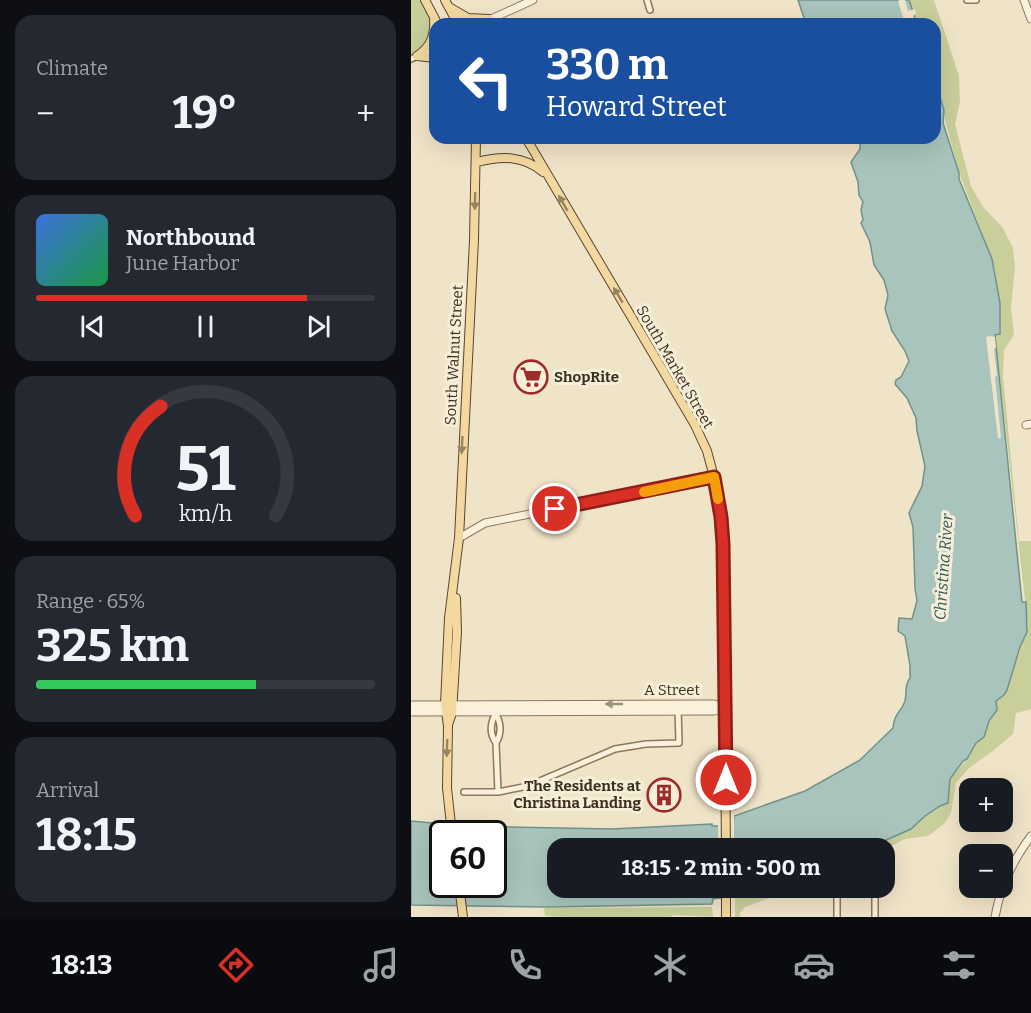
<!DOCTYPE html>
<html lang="en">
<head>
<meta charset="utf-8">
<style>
  :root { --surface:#171b24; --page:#242831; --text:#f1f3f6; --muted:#9ea1a6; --line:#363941; --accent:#d93025 }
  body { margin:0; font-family:Bitter,serif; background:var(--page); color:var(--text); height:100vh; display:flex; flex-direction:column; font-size:22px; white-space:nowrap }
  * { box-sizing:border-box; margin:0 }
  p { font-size:20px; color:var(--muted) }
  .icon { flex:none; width:33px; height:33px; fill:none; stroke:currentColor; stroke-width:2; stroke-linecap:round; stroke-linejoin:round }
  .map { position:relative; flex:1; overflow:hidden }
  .details { display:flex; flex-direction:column; gap:15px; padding:15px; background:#0d0f14; width:411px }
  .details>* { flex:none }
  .top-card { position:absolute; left:18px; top:18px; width:512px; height:126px; border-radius:18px; box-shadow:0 6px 24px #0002; background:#1a4fa0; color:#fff; overflow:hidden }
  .buttons { position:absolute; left:548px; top:778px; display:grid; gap:12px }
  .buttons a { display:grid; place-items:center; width:54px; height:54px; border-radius:12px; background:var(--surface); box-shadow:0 6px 24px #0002; font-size:30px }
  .speed { position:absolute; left:18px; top:820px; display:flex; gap:12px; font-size:30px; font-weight:700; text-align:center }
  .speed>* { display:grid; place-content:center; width:78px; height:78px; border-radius:50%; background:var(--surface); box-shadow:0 6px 24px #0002; line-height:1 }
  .speed .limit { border:3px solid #111; border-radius:9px; background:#fff; color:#111 }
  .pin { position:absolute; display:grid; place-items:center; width:51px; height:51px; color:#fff; margin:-26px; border:3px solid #fff; border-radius:50%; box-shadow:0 2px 6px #0007 }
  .me { position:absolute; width:66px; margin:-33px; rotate:0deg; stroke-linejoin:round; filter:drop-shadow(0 0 4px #0008) }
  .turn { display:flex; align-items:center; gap:21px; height:126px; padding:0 18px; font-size:27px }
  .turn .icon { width:78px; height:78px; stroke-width:2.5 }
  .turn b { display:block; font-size:42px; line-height:51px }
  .big { font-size:45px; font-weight:700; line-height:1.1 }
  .details .widget { flex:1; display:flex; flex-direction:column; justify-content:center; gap:9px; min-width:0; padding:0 21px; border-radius:18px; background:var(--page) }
  .details .dial { align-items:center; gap:0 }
  .dial svg { height:156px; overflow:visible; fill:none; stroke:var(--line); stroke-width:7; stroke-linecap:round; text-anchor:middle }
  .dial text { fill:var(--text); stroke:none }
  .song { display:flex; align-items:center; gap:18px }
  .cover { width:72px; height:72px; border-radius:9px; background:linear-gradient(135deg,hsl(220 70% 55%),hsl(140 70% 35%)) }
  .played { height:6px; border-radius:3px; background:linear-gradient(90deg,var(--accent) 80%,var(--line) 80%) }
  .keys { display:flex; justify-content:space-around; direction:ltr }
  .heat { display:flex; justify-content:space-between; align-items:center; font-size:33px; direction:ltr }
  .charge { height:9px; border-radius:4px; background:linear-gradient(90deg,#34c759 65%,var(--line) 0) }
  .trip { position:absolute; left:136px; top:838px; width:348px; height:60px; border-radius:18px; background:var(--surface); box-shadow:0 6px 24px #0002; font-weight:700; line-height:60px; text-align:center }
  .tabs { display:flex; height:96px; justify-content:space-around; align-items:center; background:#090b0e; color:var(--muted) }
  .tabs .icon { width:42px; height:42px }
  .tabs .selected { color:var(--accent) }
  .tabs b { font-size:27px; color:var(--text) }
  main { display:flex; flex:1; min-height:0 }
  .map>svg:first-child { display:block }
  .green { fill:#c9cf9b }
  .water { fill:#a9c4bc; stroke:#6f938a; stroke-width:1.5; fill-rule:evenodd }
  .pier { fill:#f0e4c8 }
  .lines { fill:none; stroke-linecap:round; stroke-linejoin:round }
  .minor-casing { stroke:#8d765c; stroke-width:8 }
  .tertiary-casing { stroke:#8d765c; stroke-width:9 }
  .primary-casing { stroke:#5b4430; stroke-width:10 }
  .minor { stroke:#faf1dc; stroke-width:5 }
  .tertiary { stroke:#faf1dc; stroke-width:7 }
  .primary { stroke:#f3d9a0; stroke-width:8 }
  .oneway { fill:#988460 }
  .oneway2 { fill:#9c907e }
  .route-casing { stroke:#8d1f18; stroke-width:15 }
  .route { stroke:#d93025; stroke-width:10 }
  .slow { stroke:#f59e0b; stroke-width:10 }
  .labels { text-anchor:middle; stroke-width:6; stroke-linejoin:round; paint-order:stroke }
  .street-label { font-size:15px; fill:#3d2e20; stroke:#f7eed8 }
  .poi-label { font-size:15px; font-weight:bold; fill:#3d2e20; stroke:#f7eed8; text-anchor:start }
  .water-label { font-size:16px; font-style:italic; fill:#2f5d5a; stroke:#f7eed8 }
</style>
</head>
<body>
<main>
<section class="details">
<div class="widget"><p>Climate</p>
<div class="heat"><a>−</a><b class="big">19°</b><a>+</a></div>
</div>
<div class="widget">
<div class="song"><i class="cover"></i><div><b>Northbound</b><p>June Harbor</p></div></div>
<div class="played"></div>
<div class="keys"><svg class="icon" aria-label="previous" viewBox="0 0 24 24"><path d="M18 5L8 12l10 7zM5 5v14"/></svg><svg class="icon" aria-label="pause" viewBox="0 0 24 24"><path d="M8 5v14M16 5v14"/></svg><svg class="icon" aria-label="next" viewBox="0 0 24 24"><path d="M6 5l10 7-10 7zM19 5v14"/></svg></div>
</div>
<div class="widget dial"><svg viewBox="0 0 100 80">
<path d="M14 69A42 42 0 1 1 86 69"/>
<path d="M14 69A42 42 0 0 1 27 13" stroke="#d93025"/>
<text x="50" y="56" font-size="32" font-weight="700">51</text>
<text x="50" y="72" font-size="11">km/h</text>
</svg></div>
<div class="widget"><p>Range · 65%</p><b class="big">325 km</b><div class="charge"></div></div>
<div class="widget"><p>Arrival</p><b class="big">18:15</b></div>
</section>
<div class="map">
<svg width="620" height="917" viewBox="0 0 620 917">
  <rect width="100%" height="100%" fill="#f0e4c8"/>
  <path class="green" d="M0,0H14L23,17L22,36L0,59Z
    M498,0H523L548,76L549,102L544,124L560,186L572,207L592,228L602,248L604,266L600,308L603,335L593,350L592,376L608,541H620V709L605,713L602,734L583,750L557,769L545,783L540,813L534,823L517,836L494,839L479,847L455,849L500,829L514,816L529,806L537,803L539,779L556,759L565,743L573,737L577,725L586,710L585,701L594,695L617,627L584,334H589V304L581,259L548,173L524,81V24H506Z
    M350,888H380L359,898L334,907L329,913V917H324V896Z
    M301,907L302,917L261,915L260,917H145L134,916L133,908Z"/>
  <path class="water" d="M387,0H498L506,24H395Z
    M524,81L533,110L532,123L548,173V179L581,259L589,303V334L584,335L611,602H615L616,632L609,647L596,690L593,695L585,701L586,710L578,721L573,737L565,743L556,759L552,761L539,779L537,803L529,806L514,816L500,829L455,849H147V888H350L324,896L302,899L301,904L139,907L0,905V821L53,826L201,829L301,824V826H322L323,816L394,791L449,760L482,728C483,713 490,713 494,701C496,693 493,685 499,678V666L494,636L487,631L488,618L501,619L506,601L504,588L502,527L498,513L511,486L514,466L506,431L505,418L496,398L484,384L485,380L490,377L498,361L494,351L481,331L474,309L477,295L473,280L463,265L459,242L450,223L452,220L450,210L452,202L448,195L447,182L440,162L449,149V144L444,138H524ZM32,834H82V885H32Z"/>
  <path class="pier" d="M489,0H494L497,11L504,9L505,14L502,16L505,24H494L487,1Z
    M579,336L584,337L585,348L583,349L586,376L584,377L590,438H587L575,337Z
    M323,812V849H307V823H319L320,815Z"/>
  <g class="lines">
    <g class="minor-casing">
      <path id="minor" d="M236,0L239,10
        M556,0H565
        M0,59L24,48
        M84,713C90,722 91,733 85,743
        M53,792H87L117,786L204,749L235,744L268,743L267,708
        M87,792L85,743C77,732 80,720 87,709
        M426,888V917
        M464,888V917"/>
    </g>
    <g class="tertiary-casing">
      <path id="tertiary" d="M613,0L620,19
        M69,24L122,0
        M615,425L620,424
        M48,538L74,523L303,477
        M0,705L303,704L315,708
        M0,712L303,711L315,708
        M584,917C589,888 602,860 620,836"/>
    </g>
    <g class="primary-casing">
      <path id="primary" d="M14,0L25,21
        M34,0L47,24
        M38,7L57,18L78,19
        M6,56C21,46 24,35 23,17
        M6,56L24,58
        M115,138L284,425L296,451L303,477L308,499L312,545L315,849
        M66,162C90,156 112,155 132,172
        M37,725L41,713L46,632L45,598
        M41,834L36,788L37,726L34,704L38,618L48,538L63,240L65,138
        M48,885L52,917
        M315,917V888"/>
    </g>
    <use href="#minor" class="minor"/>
    <use href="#tertiary" class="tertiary"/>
    <use href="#primary" class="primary"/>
  </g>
  <defs><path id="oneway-solid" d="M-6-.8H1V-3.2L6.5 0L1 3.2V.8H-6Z" transform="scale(1.5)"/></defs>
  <g class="oneway">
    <use href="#oneway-solid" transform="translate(64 201) rotate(91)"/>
    <use href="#oneway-solid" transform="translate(152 203) rotate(-120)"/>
    <use href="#oneway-solid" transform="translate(207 295) rotate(-121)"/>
    <use href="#oneway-solid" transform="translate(51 445) rotate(93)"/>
    <use href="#oneway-solid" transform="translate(36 748) rotate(92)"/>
  </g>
  <use class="oneway2" href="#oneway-solid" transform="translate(203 704) rotate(-180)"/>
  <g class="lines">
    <g class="route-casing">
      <path id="route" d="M144,509L303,477L310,517L312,544L315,780"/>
    </g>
    <use href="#route" class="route"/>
    <path class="slow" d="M233,492L303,477L307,499"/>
  </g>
  <defs>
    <g id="supermarket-ring" transform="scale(1.725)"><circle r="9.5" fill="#f7eed8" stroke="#9e2a2b" stroke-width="1.5"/><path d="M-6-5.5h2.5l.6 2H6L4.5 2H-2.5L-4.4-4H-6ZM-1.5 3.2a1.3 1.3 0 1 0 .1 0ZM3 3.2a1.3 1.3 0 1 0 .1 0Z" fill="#9e2a2b"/></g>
    <g id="building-ring" transform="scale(1.725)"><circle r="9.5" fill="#f7eed8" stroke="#9e2a2b" stroke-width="1.5"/><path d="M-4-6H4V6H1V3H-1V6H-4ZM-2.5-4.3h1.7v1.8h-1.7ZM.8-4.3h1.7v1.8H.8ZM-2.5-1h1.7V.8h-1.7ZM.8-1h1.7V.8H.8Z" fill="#9e2a2b"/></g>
  </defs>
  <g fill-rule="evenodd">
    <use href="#supermarket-ring" x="120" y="377"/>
    <use href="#building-ring" x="253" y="795"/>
  </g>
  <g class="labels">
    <g class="street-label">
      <text transform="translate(43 355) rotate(-87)" y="5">South Walnut Street</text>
      <text transform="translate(264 367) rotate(60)" y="5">South Market Street</text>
      <text x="261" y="695">A Street</text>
    </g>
    <g class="poi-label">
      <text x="143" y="382">ShopRite</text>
      <text x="230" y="791" text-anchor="end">The Residents at<tspan x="230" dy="17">Christina Landing</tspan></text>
    </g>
    <g class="water-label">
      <text transform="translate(532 567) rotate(-86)" y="6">Christina River</text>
    </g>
  </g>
</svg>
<div class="buttons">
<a>+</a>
<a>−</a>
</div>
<div class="speed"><div class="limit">60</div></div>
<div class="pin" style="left:144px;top:509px;background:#d93025"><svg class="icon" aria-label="arrive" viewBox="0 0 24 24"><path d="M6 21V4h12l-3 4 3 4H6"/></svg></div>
<svg class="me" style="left:315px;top:780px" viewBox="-20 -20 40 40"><circle r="17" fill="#d93025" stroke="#fff" stroke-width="3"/><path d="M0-11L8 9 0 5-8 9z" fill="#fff"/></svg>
<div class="trip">18:15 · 2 min · 500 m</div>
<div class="top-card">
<div class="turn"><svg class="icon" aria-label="left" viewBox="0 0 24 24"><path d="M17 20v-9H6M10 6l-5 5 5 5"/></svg><div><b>330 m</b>Howard Street</div></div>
</div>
</div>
</main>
<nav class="tabs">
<b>18:13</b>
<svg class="icon selected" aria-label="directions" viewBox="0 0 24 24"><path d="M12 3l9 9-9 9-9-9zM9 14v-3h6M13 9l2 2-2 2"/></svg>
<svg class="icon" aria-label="music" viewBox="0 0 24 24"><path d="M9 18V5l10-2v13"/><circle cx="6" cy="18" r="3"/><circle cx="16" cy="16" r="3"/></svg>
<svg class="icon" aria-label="phone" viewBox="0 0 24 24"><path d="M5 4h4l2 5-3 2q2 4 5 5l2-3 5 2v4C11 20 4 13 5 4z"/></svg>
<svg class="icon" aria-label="climate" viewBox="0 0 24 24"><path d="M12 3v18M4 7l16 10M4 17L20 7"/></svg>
<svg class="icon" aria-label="car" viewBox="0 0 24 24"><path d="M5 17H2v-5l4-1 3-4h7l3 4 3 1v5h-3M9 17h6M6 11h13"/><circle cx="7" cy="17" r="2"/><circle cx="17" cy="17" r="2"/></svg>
<svg class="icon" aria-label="filters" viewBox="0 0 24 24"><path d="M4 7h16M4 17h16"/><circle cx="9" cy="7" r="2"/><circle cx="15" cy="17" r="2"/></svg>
</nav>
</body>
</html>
